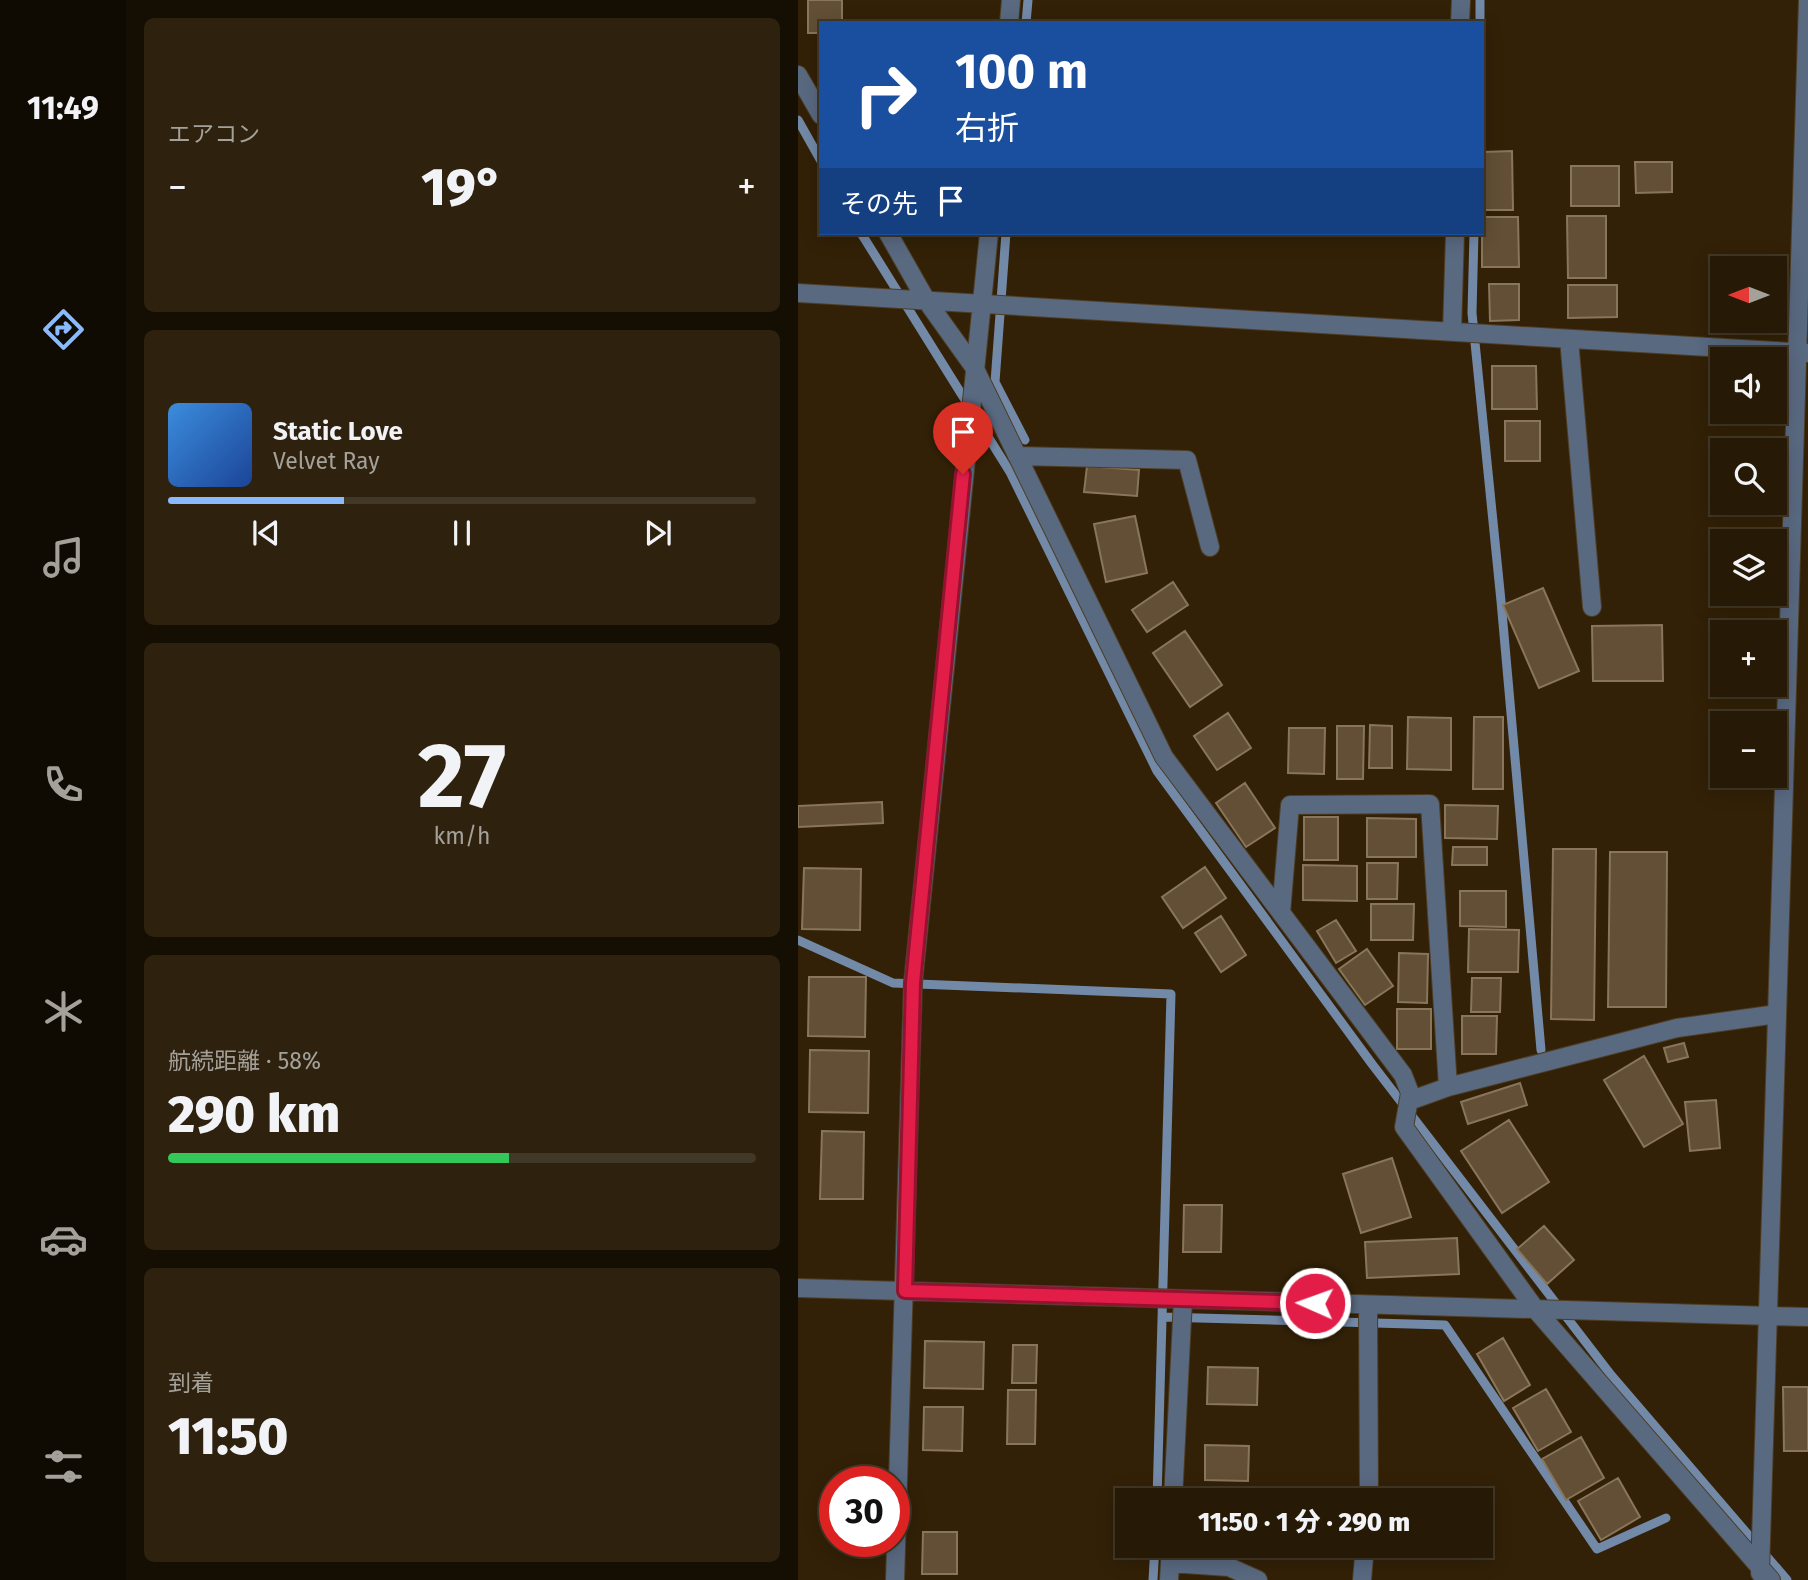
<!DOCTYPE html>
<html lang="ja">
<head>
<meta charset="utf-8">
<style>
  :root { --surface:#261905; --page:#2e220f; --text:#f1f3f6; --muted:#a4a09a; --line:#423827; --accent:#8abafc }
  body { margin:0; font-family:"Fira Sans","Noto Sans JP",sans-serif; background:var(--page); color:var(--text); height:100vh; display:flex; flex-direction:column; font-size:26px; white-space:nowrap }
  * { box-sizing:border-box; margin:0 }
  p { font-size:23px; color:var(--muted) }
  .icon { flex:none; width:38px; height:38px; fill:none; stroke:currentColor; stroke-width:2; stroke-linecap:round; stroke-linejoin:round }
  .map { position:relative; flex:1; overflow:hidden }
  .side { display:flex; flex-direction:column; gap:18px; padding:18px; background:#150e03; width:672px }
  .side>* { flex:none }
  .banner { position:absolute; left:21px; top:21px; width:665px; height:214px; border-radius:0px; box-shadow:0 4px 18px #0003,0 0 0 2px var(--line); background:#1a4fa0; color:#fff; overflow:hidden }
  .needle { width:46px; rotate:270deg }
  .tools { position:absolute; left:912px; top:256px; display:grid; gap:14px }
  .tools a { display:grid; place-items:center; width:77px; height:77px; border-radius:0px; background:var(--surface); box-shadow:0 4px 18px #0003,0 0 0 2px var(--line); font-size:35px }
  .speed { position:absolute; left:21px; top:1466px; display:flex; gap:14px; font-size:35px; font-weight:700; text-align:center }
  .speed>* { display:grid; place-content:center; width:91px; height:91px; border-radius:50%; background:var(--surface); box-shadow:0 4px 18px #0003,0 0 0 2px var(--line); line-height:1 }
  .speed .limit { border:10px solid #d22; background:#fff; color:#111 }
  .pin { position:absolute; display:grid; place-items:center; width:60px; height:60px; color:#fff; margin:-72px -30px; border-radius:50% 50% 50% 0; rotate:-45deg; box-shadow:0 0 7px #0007 }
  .pin .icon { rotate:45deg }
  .me { position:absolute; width:77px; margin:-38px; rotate:272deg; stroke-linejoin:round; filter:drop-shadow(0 0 5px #0008) }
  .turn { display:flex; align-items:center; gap:24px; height:147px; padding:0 21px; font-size:32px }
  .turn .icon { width:91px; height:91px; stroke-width:2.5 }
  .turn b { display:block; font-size:49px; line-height:60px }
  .then { display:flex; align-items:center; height:66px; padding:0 21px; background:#0003; gap:14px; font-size:26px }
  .big { font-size:52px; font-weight:800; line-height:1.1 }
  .side .widget { flex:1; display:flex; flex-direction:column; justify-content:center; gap:10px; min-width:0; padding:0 24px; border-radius:10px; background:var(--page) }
  .side .dial { align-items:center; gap:0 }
  .dial b { font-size:91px; line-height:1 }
  .song { display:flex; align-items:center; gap:21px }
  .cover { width:84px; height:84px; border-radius:10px; background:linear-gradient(135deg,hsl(210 70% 55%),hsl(220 70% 35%)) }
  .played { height:7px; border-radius:4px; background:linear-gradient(90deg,var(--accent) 30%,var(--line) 30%) }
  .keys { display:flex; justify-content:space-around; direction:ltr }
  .heat { display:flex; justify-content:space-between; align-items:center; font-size:38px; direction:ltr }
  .charge { height:10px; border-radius:5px; background:linear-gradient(90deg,#34c759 58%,var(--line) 0) }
  .trip { position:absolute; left:317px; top:1488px; width:378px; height:70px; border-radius:0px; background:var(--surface); box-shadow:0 4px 18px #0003,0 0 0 2px var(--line); font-weight:800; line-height:70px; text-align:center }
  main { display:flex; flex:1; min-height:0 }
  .tabs { display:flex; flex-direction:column; width:126px; justify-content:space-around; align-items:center; background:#0f0a02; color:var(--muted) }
  .tabs .icon { width:49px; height:49px }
  .tabs .active { color:var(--accent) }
  .tabs b { font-size:32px; color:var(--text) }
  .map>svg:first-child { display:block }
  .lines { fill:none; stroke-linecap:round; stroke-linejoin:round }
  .stream { stroke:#7389a8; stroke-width:9 }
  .building { fill:#624f35; stroke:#89755a; stroke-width:2 }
  .minor-casing { stroke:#4d3d24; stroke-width:20 }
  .minor { stroke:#596980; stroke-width:18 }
  .route-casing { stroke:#92132f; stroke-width:18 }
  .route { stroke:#e11d48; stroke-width:12 }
</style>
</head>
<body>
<main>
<nav class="tabs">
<b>11:49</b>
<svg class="icon active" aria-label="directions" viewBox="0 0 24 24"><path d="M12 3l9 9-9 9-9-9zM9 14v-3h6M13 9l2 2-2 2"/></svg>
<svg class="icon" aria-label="music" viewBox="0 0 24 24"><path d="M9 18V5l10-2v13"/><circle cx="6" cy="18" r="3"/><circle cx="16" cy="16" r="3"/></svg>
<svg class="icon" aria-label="phone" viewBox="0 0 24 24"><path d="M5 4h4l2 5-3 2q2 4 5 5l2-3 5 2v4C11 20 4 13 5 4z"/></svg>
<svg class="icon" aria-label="climate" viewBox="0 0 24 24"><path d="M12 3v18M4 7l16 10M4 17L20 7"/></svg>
<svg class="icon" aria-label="car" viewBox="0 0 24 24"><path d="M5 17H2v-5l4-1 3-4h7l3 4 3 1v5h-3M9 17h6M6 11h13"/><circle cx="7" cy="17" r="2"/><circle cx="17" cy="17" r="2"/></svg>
<svg class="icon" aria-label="filters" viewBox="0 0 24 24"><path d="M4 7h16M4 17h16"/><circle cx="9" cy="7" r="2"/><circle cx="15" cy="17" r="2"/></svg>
</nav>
<section class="side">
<div class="widget"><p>エアコン</p>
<div class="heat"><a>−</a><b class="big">19°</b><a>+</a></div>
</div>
<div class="widget">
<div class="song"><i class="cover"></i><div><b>Static Love</b><p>Velvet Ray</p></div></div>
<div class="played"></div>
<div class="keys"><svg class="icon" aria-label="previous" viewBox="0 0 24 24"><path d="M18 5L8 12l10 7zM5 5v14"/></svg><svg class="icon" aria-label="pause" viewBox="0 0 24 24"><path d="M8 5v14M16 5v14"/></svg><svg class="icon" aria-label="next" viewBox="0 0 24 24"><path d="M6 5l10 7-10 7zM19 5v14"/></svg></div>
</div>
<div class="widget dial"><b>27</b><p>km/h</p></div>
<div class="widget"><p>航続距離 · 58%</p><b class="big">290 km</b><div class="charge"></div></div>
<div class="widget"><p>到着</p><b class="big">11:50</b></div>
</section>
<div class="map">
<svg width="1010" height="1580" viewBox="0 0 1010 1580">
  <rect width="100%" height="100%" fill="#322107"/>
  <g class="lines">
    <path class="stream" d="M228,23L230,0
      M682,23V0
      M0,120L23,161
      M63,233L212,472L359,771L574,1064L813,1375L989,1580
      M208,233L197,382L227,440
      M676,233L674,313L703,601L743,1050
      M0,940L95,983L373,994L359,1500
      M364,1317L647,1325L799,1549L868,1518
      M355,1580L357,1545"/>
  </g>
  <path class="building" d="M10,0H44V23H23V33H10Z
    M714,151L715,210H685V152Z
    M837,162H874V192L838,193Z
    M773,166H821V206H773Z
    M769,216H808V278H770Z
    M684,217H720L721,267H684Z
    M691,284H721V320L692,321Z
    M770,285H819V317L770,318Z
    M694,366H738L739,409H694Z
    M707,421H742V461H707Z
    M289,466L341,470L339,496L286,492Z
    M337,516L349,573L308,582L296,524Z
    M375,582L390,605L349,632L334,610Z
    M745,588L781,671L741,688L705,605Z
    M864,625L865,681H795L794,626Z
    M387,631L424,685L392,707L355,653Z
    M430,713L453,748L419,770L396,736Z
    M610,717L653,718V770L609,769Z
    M676,717H705V789H675Z
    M572,725L594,726V768H571Z
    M539,726H566L565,779H539Z
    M491,728H527L526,774L490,773Z
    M447,783L477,828L448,847L418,803Z
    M84,802L85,823L0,827V806Z
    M647,805L700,806L699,839L647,838Z
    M506,817H540V860H506Z
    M569,818L618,819V857H569Z
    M655,847H689V865H654Z
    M755,849H798L796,1020L753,1019Z
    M812,852H869L868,1007H810Z
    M569,863H600L599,899H569Z
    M505,865L559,866V901L505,900Z
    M407,867L428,898L385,928L364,897Z
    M6,868L63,869L62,930L4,929Z
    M662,891H708V927L662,926Z
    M573,904H616L615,940H573Z
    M423,916L448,955L423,972L397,933Z
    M538,920L558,951L538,963L519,931Z
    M671,929L721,930L720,972H670Z
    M569,949L595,986L567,1005L541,969Z
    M601,953L630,954L629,1003L600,1002Z
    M11,977H68L67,1037L10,1036Z
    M674,978H703L702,1012H673Z
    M599,1009H633V1049H599Z
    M664,1016H699L698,1054H664Z
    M886,1043L890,1057L870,1062L866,1048Z
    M12,1050L71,1051L70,1113L11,1112Z
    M846,1056L885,1124L846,1147L806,1080Z
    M722,1083L729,1105L670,1124L663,1102Z
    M918,1100L922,1148L892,1151L887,1102Z
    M711,1120L751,1182L704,1213L663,1151Z
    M24,1131L66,1132L65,1199H22Z
    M594,1158L613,1217L563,1233L545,1174Z
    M386,1205H424L423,1252H385Z
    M746,1226L776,1260L749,1284L719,1249Z
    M659,1238L661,1274L569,1278L567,1242Z
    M705,1338L732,1385L706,1401L679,1354Z
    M127,1341L186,1342L185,1389L126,1388Z
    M215,1345H239L238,1383H214Z
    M410,1367L460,1368L459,1405L409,1404Z
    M985,1387H1010V1451H986Z
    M748,1389L773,1432L740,1451L715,1408Z
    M210,1390H238L237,1444H209Z
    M126,1407H165L164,1451L125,1450Z
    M783,1437L806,1478L768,1500L744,1459Z
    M407,1445L451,1446L450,1481L407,1480Z
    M820,1478L842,1517L803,1540L780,1501Z
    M125,1532H159V1574H124Z"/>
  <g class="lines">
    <g class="minor-casing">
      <path id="minor" d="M211,23L213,0
        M662,23L663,0
        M0,75L23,115
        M90,233L128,300L176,367L366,757L605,1075L612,1093L606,1127L738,1310L973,1580
        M0,293L1010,353
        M654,332L657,233
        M771,339L794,607
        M219,456L389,460L412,547
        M483,913L492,805L632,804L650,1087
        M611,1101L650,1087L879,1028L979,1014
        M0,1288L1010,1317
        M570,1305L571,1500
        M375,1500L385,1299
        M372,1563L431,1567L460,1580
        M962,1573L1010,0
        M97,1580L115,983L191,233
        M371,1580L373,1545
        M564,1580L567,1545"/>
    </g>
    <use href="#minor" class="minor"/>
  </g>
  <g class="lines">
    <g class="route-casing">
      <path id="route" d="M165,474L115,983L107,1291L517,1303"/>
    </g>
    <use href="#route" class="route"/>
  </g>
</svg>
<div class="tools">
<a><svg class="needle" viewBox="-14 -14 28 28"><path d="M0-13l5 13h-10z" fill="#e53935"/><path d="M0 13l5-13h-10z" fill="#a4a09a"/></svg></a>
<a><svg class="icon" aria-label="sound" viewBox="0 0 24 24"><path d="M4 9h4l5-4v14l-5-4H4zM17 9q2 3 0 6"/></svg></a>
<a><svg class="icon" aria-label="search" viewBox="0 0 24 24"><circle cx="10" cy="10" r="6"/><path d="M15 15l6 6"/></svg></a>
<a><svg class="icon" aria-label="layers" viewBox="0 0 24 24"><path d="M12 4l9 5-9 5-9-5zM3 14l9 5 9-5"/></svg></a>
<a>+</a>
<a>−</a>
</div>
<div class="speed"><div class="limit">30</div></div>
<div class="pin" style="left:165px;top:474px;background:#d93025"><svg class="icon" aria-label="arrive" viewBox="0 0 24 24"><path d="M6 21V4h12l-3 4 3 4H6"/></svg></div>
<svg class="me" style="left:517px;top:1303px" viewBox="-20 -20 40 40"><circle r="17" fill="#e11d48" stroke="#fff" stroke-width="3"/><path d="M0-11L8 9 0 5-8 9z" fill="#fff"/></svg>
<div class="trip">11:50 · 1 分 · 290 m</div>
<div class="banner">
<div class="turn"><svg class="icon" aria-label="right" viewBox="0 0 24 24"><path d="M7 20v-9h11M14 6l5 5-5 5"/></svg><div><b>100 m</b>右折</div></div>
<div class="then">その先<svg class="icon" aria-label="arrive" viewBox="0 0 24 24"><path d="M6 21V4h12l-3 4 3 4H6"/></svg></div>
</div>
</div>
</main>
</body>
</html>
